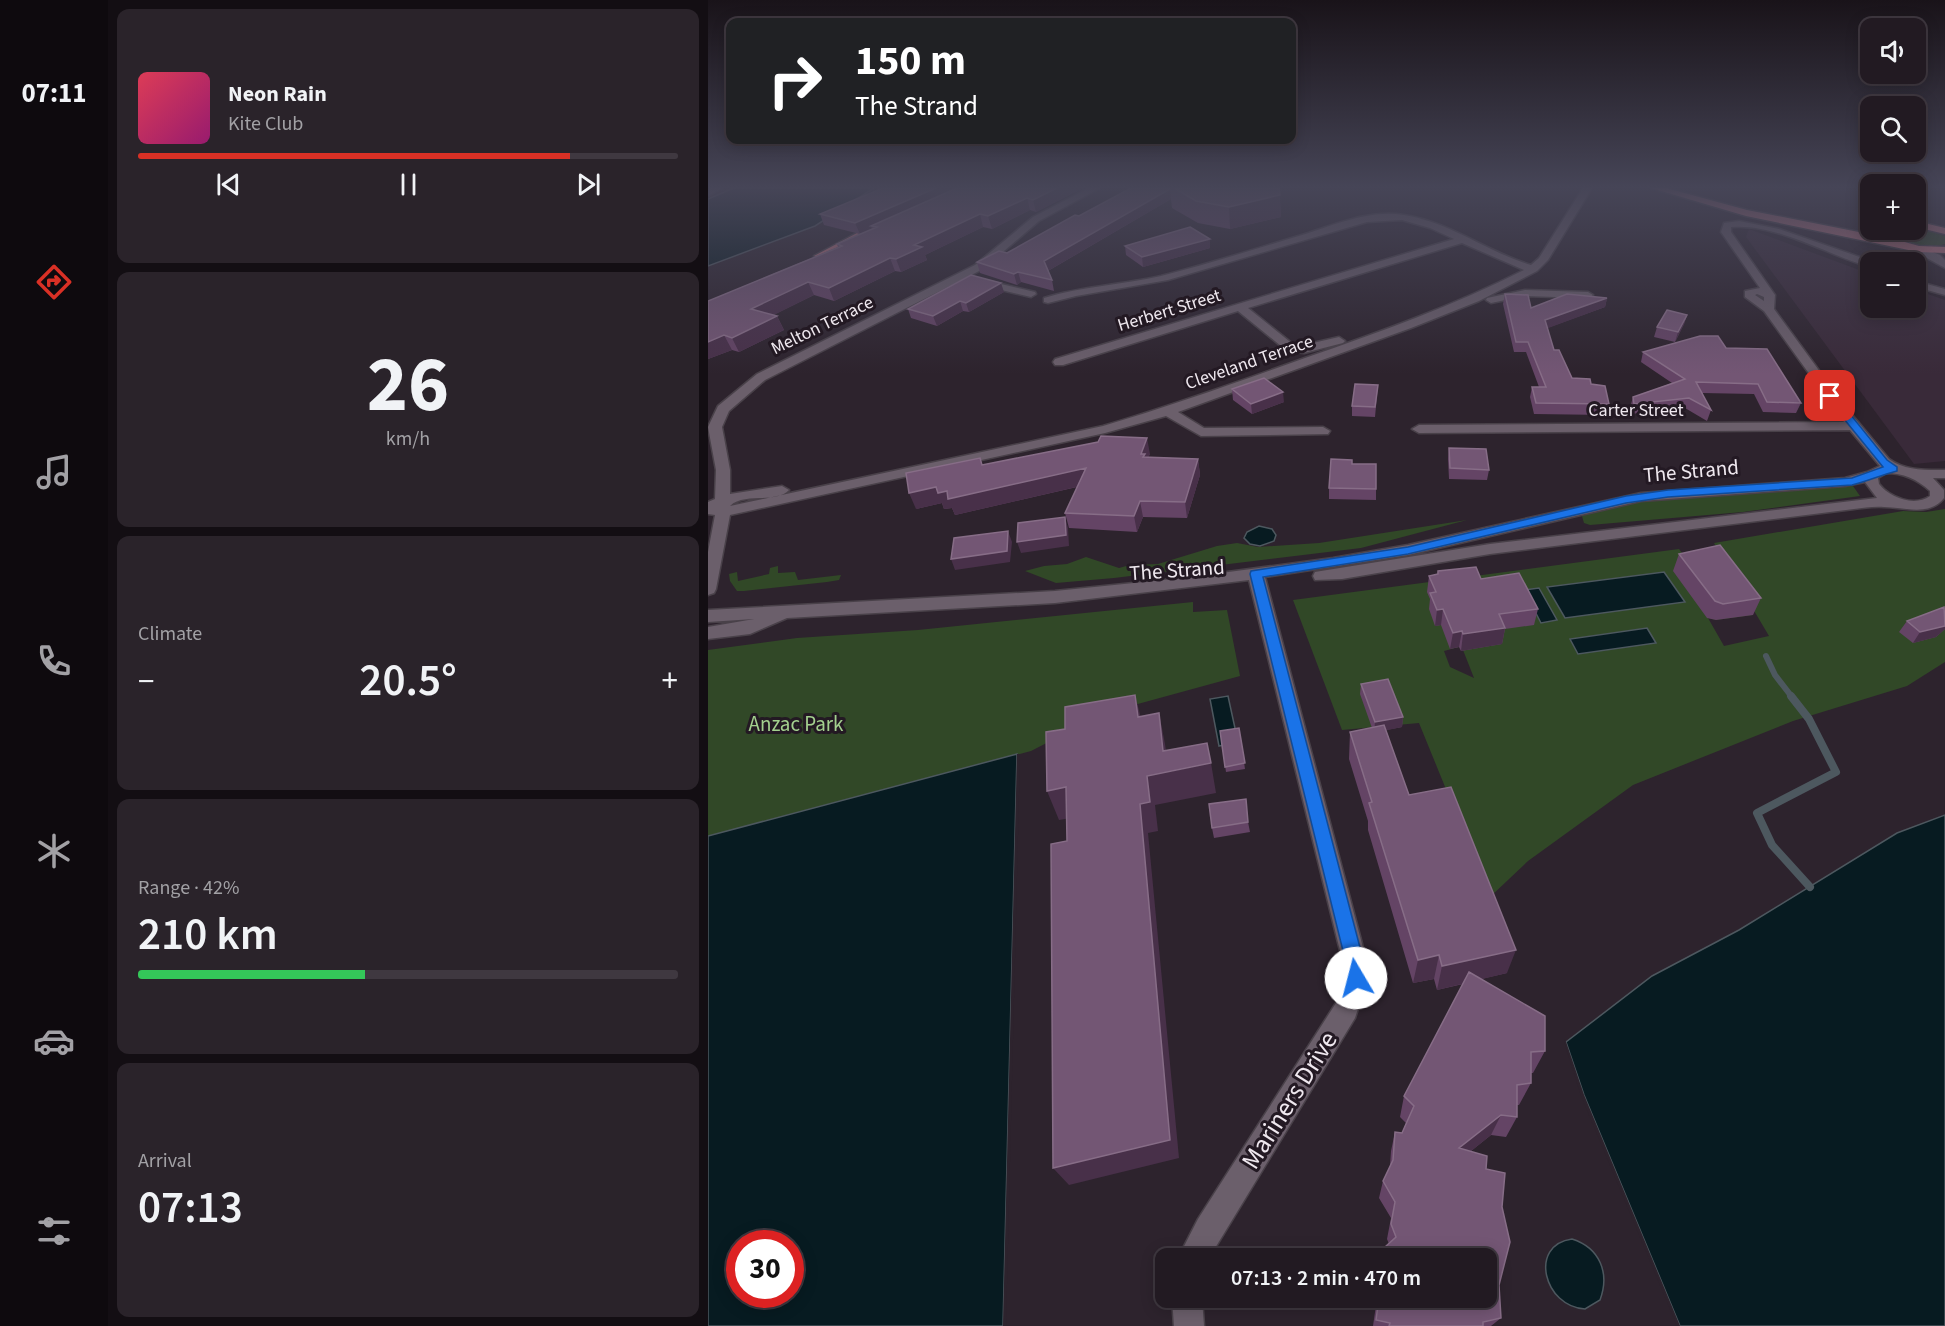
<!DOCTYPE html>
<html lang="en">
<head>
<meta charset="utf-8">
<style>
  :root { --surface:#221a22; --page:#2a232a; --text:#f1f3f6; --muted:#a2a1a5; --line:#3f3840; --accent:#d93025 }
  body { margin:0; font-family:"Source Sans 3",sans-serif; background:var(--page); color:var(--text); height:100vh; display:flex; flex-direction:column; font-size:22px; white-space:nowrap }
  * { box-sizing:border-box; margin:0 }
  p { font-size:20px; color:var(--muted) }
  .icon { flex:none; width:33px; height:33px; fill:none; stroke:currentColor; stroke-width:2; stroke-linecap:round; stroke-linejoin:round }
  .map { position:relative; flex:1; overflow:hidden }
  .side { display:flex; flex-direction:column; gap:9px; padding:9px; background:#130e13; width:600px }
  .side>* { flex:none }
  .top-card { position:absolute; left:18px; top:18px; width:570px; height:126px; border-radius:12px; box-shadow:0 3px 15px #0003,0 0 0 2px var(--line); background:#202124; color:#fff; overflow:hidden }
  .controls { position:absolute; left:1152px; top:18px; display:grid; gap:12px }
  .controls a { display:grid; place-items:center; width:66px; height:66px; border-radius:12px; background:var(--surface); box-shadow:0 3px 15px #0003,0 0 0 2px var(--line); font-size:30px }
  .speed { position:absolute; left:18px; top:1230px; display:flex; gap:12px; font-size:30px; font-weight:700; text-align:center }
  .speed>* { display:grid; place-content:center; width:78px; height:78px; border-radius:50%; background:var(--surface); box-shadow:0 3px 15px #0003,0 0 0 2px var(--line); line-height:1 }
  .speed .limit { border:9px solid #d22; background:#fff; color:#111 }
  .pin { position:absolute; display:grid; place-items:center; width:51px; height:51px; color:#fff; margin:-26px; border-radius:12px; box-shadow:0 3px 9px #0006 }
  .me { position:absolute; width:66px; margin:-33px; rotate:352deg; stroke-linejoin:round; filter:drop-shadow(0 0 4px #0008) }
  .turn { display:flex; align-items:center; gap:21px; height:126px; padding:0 30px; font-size:27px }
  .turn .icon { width:78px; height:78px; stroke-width:2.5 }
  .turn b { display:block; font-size:42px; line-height:51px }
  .big { font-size:45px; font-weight:600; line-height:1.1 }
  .side .tile { flex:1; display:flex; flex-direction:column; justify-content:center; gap:9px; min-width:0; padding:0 21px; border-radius:12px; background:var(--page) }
  .side .dial { align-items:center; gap:0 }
  .dial b { font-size:78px; line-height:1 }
  .song { display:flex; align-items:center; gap:18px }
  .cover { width:72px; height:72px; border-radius:9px; background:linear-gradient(135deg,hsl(350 70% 55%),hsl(320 70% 35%)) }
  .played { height:6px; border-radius:3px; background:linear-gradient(90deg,var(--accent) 80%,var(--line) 80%) }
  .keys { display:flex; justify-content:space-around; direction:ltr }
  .heat { display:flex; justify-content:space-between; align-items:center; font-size:33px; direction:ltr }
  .charge { height:9px; border-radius:4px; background:linear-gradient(90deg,#34c759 42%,var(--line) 0) }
  .trip { position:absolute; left:447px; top:1248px; width:342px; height:60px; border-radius:12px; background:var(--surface); box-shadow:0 3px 15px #0003,0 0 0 2px var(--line); font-weight:600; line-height:60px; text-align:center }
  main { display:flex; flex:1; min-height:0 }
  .tabs { display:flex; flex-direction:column; width:108px; justify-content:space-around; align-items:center; background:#0e0a0e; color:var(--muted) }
  .tabs .icon { width:42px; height:42px }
  .tabs .active { color:var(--accent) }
  .tabs b { font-size:27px; color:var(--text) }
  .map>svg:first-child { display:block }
  .built { fill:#392a39 }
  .green { fill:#314827; fill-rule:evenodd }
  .water { fill:#071b21; stroke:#4d585f; stroke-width:1.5; fill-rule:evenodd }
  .pier { fill:#2d232d }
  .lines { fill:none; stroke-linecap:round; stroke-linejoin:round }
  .stream-far1 { stroke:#4d585f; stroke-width:6 }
  .stream { stroke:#4d585f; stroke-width:8 }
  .minor-casing { stroke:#494149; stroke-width:3 }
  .major-casing { stroke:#494149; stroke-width:3 }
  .minor { fill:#6b5f6b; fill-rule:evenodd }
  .major { fill:#c27683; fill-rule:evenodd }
  .wall { fill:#644465 }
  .shaded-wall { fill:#483049 }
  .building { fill:#735674; stroke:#876d87; stroke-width:1.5 }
  .route { fill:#1a73e8; stroke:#114b97; stroke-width:1.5 }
  .labels { text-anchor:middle; stroke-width:6; stroke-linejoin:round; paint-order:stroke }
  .far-street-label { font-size:18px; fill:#efe8ef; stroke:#231923 }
  .street-label { font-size:21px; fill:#efe8ef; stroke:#231923 }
  .park-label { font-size:21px; fill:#a3d08e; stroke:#231923 }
  .near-street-label { font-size:26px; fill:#efe8ef; stroke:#231923 }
</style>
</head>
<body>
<main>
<nav class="tabs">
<b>07:11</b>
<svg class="icon active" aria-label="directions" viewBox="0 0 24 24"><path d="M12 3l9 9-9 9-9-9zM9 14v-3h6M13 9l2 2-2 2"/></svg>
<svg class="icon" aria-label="music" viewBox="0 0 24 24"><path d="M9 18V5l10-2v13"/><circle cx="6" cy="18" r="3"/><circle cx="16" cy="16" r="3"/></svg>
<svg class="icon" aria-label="phone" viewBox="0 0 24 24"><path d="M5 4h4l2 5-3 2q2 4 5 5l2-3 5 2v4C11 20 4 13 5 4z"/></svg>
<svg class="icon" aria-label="climate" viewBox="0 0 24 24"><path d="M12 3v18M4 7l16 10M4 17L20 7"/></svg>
<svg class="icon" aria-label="car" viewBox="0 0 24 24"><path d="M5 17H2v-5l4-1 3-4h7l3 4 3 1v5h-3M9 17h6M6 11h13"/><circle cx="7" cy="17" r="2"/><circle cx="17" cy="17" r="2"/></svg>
<svg class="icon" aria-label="filters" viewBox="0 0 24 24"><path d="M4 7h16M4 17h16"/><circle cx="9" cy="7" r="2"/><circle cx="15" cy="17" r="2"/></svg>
</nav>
<section class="side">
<div class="tile">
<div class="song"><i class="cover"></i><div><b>Neon Rain</b><p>Kite Club</p></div></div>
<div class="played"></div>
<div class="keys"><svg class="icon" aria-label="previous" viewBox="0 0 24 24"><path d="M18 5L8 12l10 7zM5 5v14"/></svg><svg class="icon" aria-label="pause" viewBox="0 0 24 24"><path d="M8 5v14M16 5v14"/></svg><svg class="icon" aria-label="next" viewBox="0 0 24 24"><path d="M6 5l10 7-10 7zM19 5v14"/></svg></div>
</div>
<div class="tile dial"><b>26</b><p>km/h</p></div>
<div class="tile"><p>Climate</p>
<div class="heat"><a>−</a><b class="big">20.5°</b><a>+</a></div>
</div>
<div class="tile"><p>Range · 42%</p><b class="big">210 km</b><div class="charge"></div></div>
<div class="tile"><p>Arrival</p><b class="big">07:13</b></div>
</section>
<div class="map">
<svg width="1237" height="1326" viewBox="0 0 1237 1326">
  <rect width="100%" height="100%" fill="#2d232d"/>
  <path class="built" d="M1041,229L1162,274V308H1208V290L1237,300V461L1206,464L1038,237Z"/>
  <path class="green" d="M1208,227L1237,236V244C1222,249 1195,246 1186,232L1188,230H1208Z
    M1145,486L1152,496L1035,512L882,525L876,523L874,516C905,503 942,501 974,498C1031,492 1088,489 1145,486Z
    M1237,509V662L1199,686L1085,721L925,785L820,861L782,897L711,723L634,730L585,600L971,549L980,561L1002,557L1045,615L1008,620L1000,618L1016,646L1061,636L1006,543L1195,511L1218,512ZM751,647L755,650L766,678L742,667L736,651Z
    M759,520L653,548L406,578L348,583L317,571L336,566L359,564L378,557L411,568L422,565L450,564L509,546L529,543L550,547L611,543Z
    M70,566V573L87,572L90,580L133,575L131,580L119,582L36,591H29L22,581L21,574L29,572L30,581L61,574L62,568Z
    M485,602V612L519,610L532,676L364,722L357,728L358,733L323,751L0,836V650L89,638L210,630Z"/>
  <path class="water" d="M26,188H166L107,226L0,266V199Z
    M551,526L564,529L568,535L566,541L552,546L542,544L536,538L539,532Z
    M956,572L977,602L857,618L839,587Z
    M831,588L849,620L833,623L816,590Z
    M939,628L948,643L870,654L862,639Z
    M520,696L530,742L511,746L502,699Z
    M309,754L295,1326H0V836ZM32,1244H82V1294H32Z
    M1237,815V1326H972L876,1095L858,1042L944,976L1031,930L1189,833Z
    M864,1239C892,1248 902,1273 892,1300L877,1309C836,1307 820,1245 864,1239Z"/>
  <path class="pier" d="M309,754H312L298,1326H295Z
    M857,1039L876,1095L972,1326H969L873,1096L856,1042Z"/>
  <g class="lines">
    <path class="stream-far1" d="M1058,656L1067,675L1084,697"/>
    <path class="stream" d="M1083,696L1101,719L1128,772L1049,813L1064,845L1102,887"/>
    <g class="minor-casing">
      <path id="minor" d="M3,188H14L0,196V190Z
        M381,188H392L331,221L275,269L57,380L21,411L14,427L22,470V494L74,486L81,490C68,504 36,492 22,506L395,426C463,406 530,382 597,358C672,332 745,306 816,270L754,243L540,308L586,345H596L631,337L637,341L635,343L596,353L579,351L530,311L355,365H347L345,362L347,359L746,239L722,228L694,220L659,222L460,280L368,296L340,303L336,302V298C374,286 414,285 453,276C500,264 547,249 594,235C626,225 662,209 696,215C742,222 779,252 823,265L831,258L875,188H884L840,260L829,271L771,301L703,328L470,412L496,428L615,427L622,431L620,434L493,436L458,416L397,433L22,515L8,589L6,593L0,595V552L7,515L0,514V502L7,499L8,470L0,427L10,406L49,374L267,265L325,217Z
        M1031,221L1071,229L1166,262H1162V267C1119,255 1068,223 1023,227V232L1067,295L1066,309L1140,410L1181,459C1197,471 1218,470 1237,470V478H1225L1236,490V498C1221,517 1196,507 1176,507C1166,506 1156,508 1146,509L782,554L634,579L607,580L605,576L607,572L613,571L782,544L1169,498L1157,482L1137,486L933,501L700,555L557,577L658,959L660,978L647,1018L501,1258H470L490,1219L628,1003L636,978L634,959L541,580L347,603L79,618L42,634L0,639V627L46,619L0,622V610L347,591L475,578L625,558L700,545L933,493L1137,478L1159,472L1172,466L1142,430L711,433L704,429L711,425L1136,422L1056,311L1037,297V291L1052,288L1013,232L1016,223ZM1049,294L1056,297V301L1047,295ZM1178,473C1195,473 1209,479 1222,491V496C1207,507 1182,498 1171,484L1170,478Z
        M1210,246L1232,255L1237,260V268L1206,251V247Z
        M272,279L327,292L328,294L323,297L268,284V280Z
        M1208,281L1237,289V295L1208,287Z
        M817,290L880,292L885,295L880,298L817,296L783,303L778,300L779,298Z
        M464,1298H494L496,1326H466Z"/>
    </g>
    <g class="major-casing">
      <path id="major" d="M943,188H958L1039,210L1186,239L1211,246L1237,247V253L1210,252L1038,216Z
        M1208,221L1237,228V234L1208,227Z
        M149,233L157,235L115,258L106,256Z"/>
    </g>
    <use href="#minor" class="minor"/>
    <use href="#major" class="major"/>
  </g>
  <path class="wall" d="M169,188H375L328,212L322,210L284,229L275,227L217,255L219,260L193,272L187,271L126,301L106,295L65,315L69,316L76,330L31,352L24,350L0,359V301L130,247L129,244L164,229L152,234L116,225L112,214L170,190Z
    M423,188H571L573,217L522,229L490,223L464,208L463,199L340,271L344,280L346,291L313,282L309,285L272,273L269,262L299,253Z
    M417,246L502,248L435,267L418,255Z
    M296,292L261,312L255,311L229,326L203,318L200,309Z
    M797,294L823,308L899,298L897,307L839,328L846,350L864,378L883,384L901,404L898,415L826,414L822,397L824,387H831L818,352H806L795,304Z
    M979,315L976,324L967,342L946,337L949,327Z
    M1018,348L1093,403L1088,413L1055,412L1046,394L994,393L1003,410L999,421L977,408L923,414L922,408L925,397L964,383L933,362L935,352Z
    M670,385L667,417L644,416V406Z
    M524,389L576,402L544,414L525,400Z
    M741,448L781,470L779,480L741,479L740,459Z
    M442,454L440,457L490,459L492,475L479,518L435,517L429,532L361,528L357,513L369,487L247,515L244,508L236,509L234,503L208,509L275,465Z
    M644,464L668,489V500L621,499V488Z
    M971,554L1053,598L1045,615L1008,620L999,618L965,571Z
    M730,571L773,579L830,609L826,625L797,629L794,644L753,651L751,647L742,649L733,625L727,626L721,609L722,599L719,592L721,576L729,574Z
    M1237,607V629L1228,637L1205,643L1191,632L1199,621Z
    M653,684L695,717L694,727L678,730L701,795L799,973L773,979L837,1051L825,1073H823V1083L811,1105H809V1117L798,1137L783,1135L763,1151L778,1169L794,1207L791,1285L793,1318L783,1326H665L669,1298H778V1258H666L681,1244L679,1239L683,1218L671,1198L675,1181L682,1166L683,1151L687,1132L694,1133L698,1123L692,1117L696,1096L755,984L729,990L726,979L705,983L660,830V821L641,759L642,732L664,728L652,694Z
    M531,728L537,769L518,772L512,731Z
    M540,822L542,832L506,838L504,828Z"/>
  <path class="shaded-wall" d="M228,188H248L163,226L164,229L152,234L147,223Z
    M349,188H375L328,212L325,200Z
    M462,189L463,199L338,272L336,261Z
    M572,195L573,217L522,229L521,207Z
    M319,198L322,210L284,229L280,216Z
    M272,214L275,227L217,255L219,260L193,272L188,259L206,245Z
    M502,239V248L435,267L434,257Z
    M182,258L187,271L126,301L121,288Z
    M310,272L313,282L309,285L306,274Z
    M100,282L106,295L50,323L43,309Z
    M293,283L296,292L261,312L258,303Z
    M899,298L897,307L835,330L837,320Z
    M252,301L255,311L229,326L225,316Z
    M979,315L976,324L967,342L970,332Z
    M69,316L76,330L31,352L24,338Z
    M16,335L24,350L0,359V342Z
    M575,392L576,402L544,414L543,404Z
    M439,438L442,454L438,463L433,454Z
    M490,459L492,475L479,518L477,502Z
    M378,468L381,484L247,515L244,508L236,509L234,503L208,509L201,493L228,487Z
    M432,501L435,517L429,532L426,516Z
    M357,517L360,528L361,546L313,553L309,542Z
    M300,531L304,542L302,562L247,570L243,559Z
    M735,609L733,625L727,626L729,610Z
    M1237,626V629L1228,637L1205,643L1212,632Z
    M797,628L794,644L753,651L755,634Z
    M754,631L751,647L742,649L745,633Z
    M427,695L435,726L430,717Z
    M451,713L457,744L461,772L503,763L508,793L447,805L450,831L440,833L471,1158L361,1185L345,1168L439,776L455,751Z
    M695,717L694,727L666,733L667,722Z
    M358,787L369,817L351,820L339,791Z
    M808,950L799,973L729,990L734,966Z
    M731,955L726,979L705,983L710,960Z
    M793,1115L783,1135L743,1167L751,1148Z"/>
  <path class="building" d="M175,188H228L147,223L112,214Z
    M249,188H349L325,200L319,198L280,216L272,214L206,245L214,247L188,259L182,258L121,288L100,282L43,309L69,316L24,338L16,335L0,342V301L134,246L129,244L169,227L163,226Z
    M423,188H462V189L336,261L344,280L310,272L306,274L269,262L291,251L299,253L367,215L371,216Z
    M466,188H571L572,195L521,207L488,201Z
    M482,227L502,239L434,257L417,246Z
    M263,275L293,283L258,303L252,301L225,316L200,309Z
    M797,294L820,295L823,308L859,294L899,298L837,320L846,350H851L864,378L882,379L883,384L897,386L901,404L828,403L824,387H838L820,342H808Z
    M959,310L979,315L970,332L949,327Z
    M992,336H1010L1018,348L1059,349L1093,403L1059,402L1050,384L988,382L1003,410L981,398L926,404L925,397L977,379L935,352Z
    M556,378L575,392L543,404L524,389Z
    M647,384L670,385L667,407L644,406Z
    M393,436L439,438L433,454H437L435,457L490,459L477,502L432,501L426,516L357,513L378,468L240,499L239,491L230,493L228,487L201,493L198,473L272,458L274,465L390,442Z
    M741,448L778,449L781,470L742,468Z
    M623,459L644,460V464H668V489L621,488Z
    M357,517L358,535L309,542L310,523Z
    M300,531L299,551L243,559L246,538Z
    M1012,545L1053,598L1015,604L1007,601L971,554Z
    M768,567L773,579L811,573L830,609L791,614L797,628L755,634L754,631L745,633L735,609L729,610L722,593L728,592L721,576L730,574V571Z
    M1236,607L1237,626L1212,632L1199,621Z
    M680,679L695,717L667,722L653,684Z
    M427,695L430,717L451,713L455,751L499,743L503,763L439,776L442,802L432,804L462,1140L345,1168L343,844L359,841L358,787L339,791L338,732L357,729V707Z
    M676,725L701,795L743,787L808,950L734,966L731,955L710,960L661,803L664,802L642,732Z
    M531,728L537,763L517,767L512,731Z
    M538,799L540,822L504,828L501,804Z
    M761,972L837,1016V1051L823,1052V1083L809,1085V1117L793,1115L751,1148L779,1156L778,1169L797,1173L794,1207L802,1242L791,1285L793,1318L775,1322V1326H681L682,1323L668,1320L671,1298H778V1258H667L666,1257L688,1237L683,1224L687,1202L675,1181L685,1160L687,1132L694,1133L706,1106L696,1096Z"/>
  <linearGradient id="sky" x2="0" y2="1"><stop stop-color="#191319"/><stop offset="0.5" stop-color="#464557"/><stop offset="1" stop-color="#464557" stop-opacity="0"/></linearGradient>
  <rect width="1237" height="374" fill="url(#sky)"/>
  <path class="route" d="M1122,393L1126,394L1179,460L1189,467V471C1173,475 1160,481 1144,485L960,497L918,503L700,554L555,577L655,959L657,978L654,985L648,987L641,985L637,959L542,574L543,571L700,547L918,496L960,490L1144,478L1175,467L1119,398L1117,396Z"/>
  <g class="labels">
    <g class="far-street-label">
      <text transform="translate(461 310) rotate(-17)" y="6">Herbert Street</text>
      <text transform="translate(114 325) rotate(-26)" y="6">Melton Terrace</text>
      <text transform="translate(541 362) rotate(-19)" y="6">Cleveland Terrace</text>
      <text x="928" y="416">Carter Street</text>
    </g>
    <g class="street-label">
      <text transform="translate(983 471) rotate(-5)" y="7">The Strand</text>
      <text transform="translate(469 570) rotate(-4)" y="7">The Strand</text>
    </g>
    <g class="park-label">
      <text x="88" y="731">Anzac Park</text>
    </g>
    <g class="near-street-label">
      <text transform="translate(581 1100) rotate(-58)" y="9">Mariners Drive</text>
    </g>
  </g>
</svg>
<div class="controls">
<a><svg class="icon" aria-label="sound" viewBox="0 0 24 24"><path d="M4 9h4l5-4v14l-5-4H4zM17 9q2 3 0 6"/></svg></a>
<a><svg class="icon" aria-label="search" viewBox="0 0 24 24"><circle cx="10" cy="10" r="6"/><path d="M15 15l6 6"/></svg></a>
<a>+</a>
<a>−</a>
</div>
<div class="speed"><div class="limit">30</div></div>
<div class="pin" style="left:1122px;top:396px;background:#d93025"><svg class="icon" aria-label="arrive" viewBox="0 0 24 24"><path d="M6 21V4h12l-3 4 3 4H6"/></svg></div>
<svg class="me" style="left:648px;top:978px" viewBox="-20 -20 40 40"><circle r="19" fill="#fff"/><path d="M0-13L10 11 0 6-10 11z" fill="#1a73e8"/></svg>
<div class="trip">07:13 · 2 min · 470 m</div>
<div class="top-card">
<div class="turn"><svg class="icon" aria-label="right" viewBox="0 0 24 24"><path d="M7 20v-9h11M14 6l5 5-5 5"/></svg><div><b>150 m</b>The Strand</div></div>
</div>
</div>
</main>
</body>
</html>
